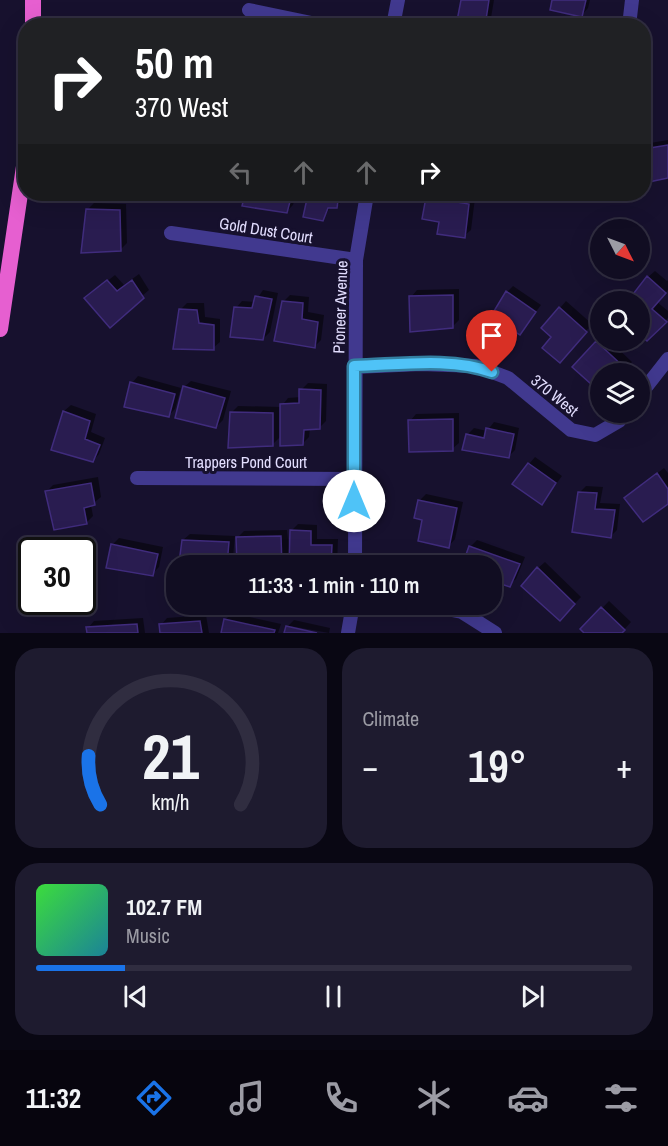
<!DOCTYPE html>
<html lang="en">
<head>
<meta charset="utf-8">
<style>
  :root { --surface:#110d22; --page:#1e1b2f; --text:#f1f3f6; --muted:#9c9ca5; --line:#302d40; --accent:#1a73e8 }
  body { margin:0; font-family:"Archivo Narrow",sans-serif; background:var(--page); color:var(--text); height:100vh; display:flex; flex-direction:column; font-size:22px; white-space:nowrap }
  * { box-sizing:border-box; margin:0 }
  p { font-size:20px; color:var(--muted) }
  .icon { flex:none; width:33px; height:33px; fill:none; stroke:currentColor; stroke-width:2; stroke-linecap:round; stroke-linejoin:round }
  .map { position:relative; height:633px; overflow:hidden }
  .panel { display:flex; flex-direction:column; gap:15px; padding:15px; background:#090713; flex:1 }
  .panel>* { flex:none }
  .top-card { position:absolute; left:18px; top:18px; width:633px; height:183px; border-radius:24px; box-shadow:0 6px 24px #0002,0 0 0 2px var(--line); background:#202124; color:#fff; overflow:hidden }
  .needle { width:39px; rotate:132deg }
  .fabs { position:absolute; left:590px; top:219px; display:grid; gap:12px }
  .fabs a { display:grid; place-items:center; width:60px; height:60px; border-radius:50%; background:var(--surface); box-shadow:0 6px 24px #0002,0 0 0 2px var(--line); font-size:30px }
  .speed { position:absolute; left:18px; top:537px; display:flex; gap:12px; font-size:30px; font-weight:700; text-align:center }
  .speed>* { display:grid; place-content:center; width:78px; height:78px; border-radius:50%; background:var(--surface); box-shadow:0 6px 24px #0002,0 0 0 2px var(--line); line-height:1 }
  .speed .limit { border:3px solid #111; border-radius:9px; background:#fff; color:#111 }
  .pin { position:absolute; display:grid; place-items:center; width:51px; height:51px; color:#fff; margin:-62px -26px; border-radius:50% 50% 50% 0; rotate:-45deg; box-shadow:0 0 6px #0007 }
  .pin .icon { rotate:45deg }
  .me { position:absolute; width:66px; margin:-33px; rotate:0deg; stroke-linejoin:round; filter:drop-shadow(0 0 4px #0008) }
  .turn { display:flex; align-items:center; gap:21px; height:126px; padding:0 18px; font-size:27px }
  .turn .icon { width:78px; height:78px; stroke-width:2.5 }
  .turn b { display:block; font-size:42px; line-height:51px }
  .lanes { display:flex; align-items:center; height:57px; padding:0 18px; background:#0003; justify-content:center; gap:30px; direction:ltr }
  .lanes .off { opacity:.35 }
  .big { font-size:45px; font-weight:600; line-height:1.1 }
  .panel .widget { flex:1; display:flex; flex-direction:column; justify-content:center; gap:9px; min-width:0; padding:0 21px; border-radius:24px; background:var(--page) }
  .panel .dial { align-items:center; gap:0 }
  .dial svg { height:156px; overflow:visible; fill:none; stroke:var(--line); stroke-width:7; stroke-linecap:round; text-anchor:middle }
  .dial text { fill:var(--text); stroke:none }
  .song { display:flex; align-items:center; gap:18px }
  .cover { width:72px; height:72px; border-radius:9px; background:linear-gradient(135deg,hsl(120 70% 55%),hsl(190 70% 35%)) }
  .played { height:6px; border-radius:3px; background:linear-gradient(90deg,var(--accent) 15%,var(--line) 15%) }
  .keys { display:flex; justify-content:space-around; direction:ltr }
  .heat { display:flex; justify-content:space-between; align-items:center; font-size:33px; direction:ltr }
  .panel .tiles { flex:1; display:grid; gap:15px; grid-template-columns:1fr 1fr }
  .widget:last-child { grid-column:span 2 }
  .trip { position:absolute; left:166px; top:555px; width:336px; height:60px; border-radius:24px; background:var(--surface); box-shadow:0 6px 24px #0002,0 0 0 2px var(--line); font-weight:600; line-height:60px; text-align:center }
  .dock { display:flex; height:96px; justify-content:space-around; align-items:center; background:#07050e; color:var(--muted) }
  .dock .icon { width:42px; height:42px }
  .dock .active { color:var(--accent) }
  .dock b { font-size:27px; color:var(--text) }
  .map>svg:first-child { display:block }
  .shadow { fill:#0007 }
  .building { fill:#291c50; stroke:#402c7d; stroke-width:1.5 }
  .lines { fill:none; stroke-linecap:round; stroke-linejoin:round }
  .minor { stroke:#41398f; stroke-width:14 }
  .trunk { stroke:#e65fd0; stroke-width:16 }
  .route-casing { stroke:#337fa1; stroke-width:15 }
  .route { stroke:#4fc3f7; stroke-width:10 }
  .labels { text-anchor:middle; stroke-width:6; stroke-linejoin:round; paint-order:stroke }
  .street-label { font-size:16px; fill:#e3deff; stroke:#17112e }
</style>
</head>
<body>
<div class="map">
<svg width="668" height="633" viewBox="0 0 668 633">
  <rect width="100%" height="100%" fill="#17112e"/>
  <path class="shadow" d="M463,0H494L490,24L457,26Z
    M553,0H590L588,8L582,15Z
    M668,140V177L644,182V144Z
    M247,194H296L293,205L286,212L244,205Z
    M309,194H344L343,200L336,207H331L322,219L305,216Z
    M432,194L475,198L471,230L464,236L441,221L428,197Z
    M94,203L126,204L127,243L120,250L87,210Z
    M655,271L667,281L668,280V290L657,302L668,311V318L647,339L639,332V316L648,277Z
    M139,274L149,290L142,296L86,298L115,275L124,285Z
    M513,286L541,305L520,333L514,329L506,338L507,292Z
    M459,289V320L452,327L411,297L417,290Z
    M263,290L278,293L270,332L263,339L236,308L242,301L255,302Z
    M290,295L309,297L308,312L324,315L321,340L315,346L284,301Z
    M566,301L592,324L566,355L560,308Z
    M187,303H204L205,317L220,319V342L213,348L181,309Z
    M600,339L609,340L632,362L621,374H600V390L574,367Z
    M138,376L181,388L175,409L169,415L132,383Z
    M191,381L231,391L223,420L216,427L184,387Z
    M308,383L327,384L326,421L319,428H310L309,437L303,443L282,435L272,445L231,413L238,406L281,407L288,398L301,397V390Z
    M71,405L96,414L91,432L105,438L99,454L93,461L53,449L64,411Z
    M459,413V443L452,449L410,421L416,414Z
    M494,422L519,428L515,450L509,456L467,435L474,428L487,431Z
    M535,457L562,476L542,503L529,464Z
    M664,468L668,473V502L626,498Z
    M98,477L101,497L91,505L93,516L86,523L47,491L53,485Z
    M586,486L603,487L600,503L620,504L617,530L610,537L579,493Z
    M426,494L463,502L455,539L449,546L423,518L419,501Z
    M298,524L317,525V539H338L337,566H290L291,531Z
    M287,530L290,558L282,566H239L237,538L244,531Z
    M190,534L235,536L233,557L226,564L183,540Z
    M119,538L163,547L159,567L152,574L108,567L113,544Z
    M477,540L525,557L516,579L509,585L492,580V566H464L471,546Z
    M545,562L581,597L560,619L538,568Z
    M609,601L631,622L621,633H586L582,629Z
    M232,613L281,624L278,633H222L225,620Z
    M206,615L209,633H161V625L167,618Z
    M143,618L145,633H88V628L94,621Z
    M294,620L330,628L329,633L290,626V629L310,633H286L287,627Z"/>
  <path class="building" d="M461,0H489L485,26H456Z
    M552,0H586L582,17L550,10Z
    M668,145V178L644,183V149Z
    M245,194H292L287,213L242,206Z
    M308,194H339L337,208H328L323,221L303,217Z
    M426,197L469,204L465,238L437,234L439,222L422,219Z
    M86,209L120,210L121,251L81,253Z
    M647,276L666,293L652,309L667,322L647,341L639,334V302H627Z
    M107,280L117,291L132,280L144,298L110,328L84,298Z
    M506,291L536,312L520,335L512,330L506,340L485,326Z
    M453,295V328L410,332L409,296Z
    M255,296L272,299L263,340L230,337L234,307L252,308Z
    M282,301L303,303L302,319L318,322L315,348L274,341Z
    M559,307L587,332L560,363L542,348L551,337L541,328Z
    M179,309L197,310L199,323L214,325V350L173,349Z
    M596,341L627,370L623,374H600V392L572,367Z
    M130,382L175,394L169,417L124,407Z
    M183,386L225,398L216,428L175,418Z
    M299,389L321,390L320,429L304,430L303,445L280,446V404L299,403Z
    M63,411L90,421L85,439L100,445L93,462L51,450Z
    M230,412L273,413V446L228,448Z
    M453,419V451L409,452L408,420Z
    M486,428L514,434L509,458L462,450L466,434L484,438Z
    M528,463L556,483L542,505L512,484Z
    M657,473L668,489V504L643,522L624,498Z
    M91,483L95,505L84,508L87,524L54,530L45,491Z
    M578,492L597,493L595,509L615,510L611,538L572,532Z
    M418,500L457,508L449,548L418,541L422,520L414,518Z
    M290,530L311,531V545H332L331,566H289Z
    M281,536L282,566H237L236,537Z
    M182,540L229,542L227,565L179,563Z
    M111,544L158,554L153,576L106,568Z
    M469,546L520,564L510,587L492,581V566H462Z
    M537,567L575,604L560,621L521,586Z
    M601,607L625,630L622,633H584L580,629Z
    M224,619L275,630L274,633H221Z
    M200,621L202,633H160L159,624Z
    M137,624L138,633H87L86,627Z
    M286,626L317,633H284Z"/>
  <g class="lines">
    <path class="minor" d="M249,10L326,26
      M393,26L398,0
      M629,26L632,0
      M171,233L356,260
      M354,367L421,364L476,366L508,378L571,430L595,435L619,421L626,412
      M639,396L668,359
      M137,478L354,479
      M355,566L356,260L367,194
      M422,604L462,612L495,633
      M348,633L353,604"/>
    <path class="trunk" d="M33,26V0
      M0,329L26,153"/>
  </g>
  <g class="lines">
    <g class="route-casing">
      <path id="route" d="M354,501V366C398,365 451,357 492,372"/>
    </g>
    <use href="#route" class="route"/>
  </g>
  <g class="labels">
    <g class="street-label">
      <text transform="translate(266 230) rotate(9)" y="6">Gold Dust Court</text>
      <text transform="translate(340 307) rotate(-88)" y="6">Pioneer Avenue</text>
      <text transform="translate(555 395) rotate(39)" y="6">370 West</text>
      <text x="246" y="468">Trappers Pond Court</text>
    </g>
  </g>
</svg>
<div class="fabs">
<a><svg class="needle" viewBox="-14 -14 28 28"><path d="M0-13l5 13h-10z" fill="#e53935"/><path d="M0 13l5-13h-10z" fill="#9c9ca5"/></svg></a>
<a><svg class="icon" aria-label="search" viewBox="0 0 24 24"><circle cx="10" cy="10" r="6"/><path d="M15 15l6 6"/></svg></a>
<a><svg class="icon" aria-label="layers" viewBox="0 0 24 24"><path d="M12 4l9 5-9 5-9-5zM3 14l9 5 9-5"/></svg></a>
</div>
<div class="speed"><div class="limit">30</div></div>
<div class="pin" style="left:492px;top:372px;background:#d93025"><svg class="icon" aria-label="arrive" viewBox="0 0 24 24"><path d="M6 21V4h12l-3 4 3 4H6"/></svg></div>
<svg class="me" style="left:354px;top:501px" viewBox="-20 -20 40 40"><circle r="19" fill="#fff"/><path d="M0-13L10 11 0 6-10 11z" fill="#4fc3f7"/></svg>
<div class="trip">11:33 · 1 min · 110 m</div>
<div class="top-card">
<div class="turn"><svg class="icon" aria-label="right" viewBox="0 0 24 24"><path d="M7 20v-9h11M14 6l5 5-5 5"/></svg><div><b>50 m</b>370 West</div></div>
<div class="lanes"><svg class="icon off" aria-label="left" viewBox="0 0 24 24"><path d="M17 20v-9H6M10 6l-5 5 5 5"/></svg><svg class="icon off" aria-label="ahead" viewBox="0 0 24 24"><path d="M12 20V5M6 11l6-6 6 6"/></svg><svg class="icon off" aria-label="ahead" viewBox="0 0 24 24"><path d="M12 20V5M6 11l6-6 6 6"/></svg><svg class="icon" aria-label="right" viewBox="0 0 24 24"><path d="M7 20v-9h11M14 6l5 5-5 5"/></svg></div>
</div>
</div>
<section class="panel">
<div class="tiles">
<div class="widget dial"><svg viewBox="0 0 100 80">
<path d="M14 69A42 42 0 1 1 86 69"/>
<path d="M14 69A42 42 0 0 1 8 44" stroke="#1a73e8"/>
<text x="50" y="56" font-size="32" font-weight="700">21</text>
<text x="50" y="72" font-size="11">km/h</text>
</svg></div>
<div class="widget"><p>Climate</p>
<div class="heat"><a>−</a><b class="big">19°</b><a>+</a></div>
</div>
<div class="widget">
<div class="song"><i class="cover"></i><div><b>102.7 FM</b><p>Music</p></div></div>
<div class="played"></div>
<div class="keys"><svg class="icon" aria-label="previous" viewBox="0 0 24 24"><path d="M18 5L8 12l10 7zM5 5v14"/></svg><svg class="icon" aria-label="pause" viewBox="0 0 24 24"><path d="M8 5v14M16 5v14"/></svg><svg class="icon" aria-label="next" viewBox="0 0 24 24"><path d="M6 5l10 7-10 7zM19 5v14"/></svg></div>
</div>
</div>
</section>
<nav class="dock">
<b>11:32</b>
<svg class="icon active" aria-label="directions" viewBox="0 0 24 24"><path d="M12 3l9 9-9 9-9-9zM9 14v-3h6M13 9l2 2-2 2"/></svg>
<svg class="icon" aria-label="music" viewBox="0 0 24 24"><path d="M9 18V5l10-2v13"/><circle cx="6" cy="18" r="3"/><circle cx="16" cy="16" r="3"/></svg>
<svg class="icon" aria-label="phone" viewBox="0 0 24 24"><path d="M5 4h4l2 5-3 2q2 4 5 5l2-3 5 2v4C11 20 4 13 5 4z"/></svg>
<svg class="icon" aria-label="climate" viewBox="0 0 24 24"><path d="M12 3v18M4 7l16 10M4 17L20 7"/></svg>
<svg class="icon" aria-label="car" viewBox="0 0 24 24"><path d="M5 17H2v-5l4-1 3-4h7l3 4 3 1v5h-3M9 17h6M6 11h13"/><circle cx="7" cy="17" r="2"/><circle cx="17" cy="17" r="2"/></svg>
<svg class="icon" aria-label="filters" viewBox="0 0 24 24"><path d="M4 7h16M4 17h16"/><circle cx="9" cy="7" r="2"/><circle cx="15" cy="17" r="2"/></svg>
</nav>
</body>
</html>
